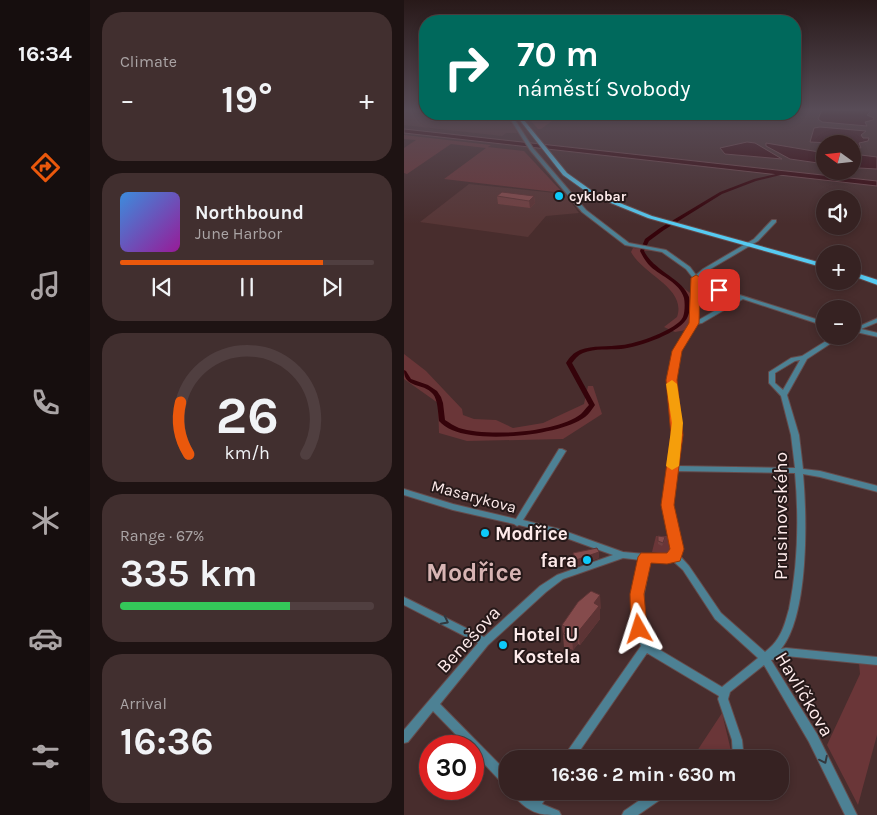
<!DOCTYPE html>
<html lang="en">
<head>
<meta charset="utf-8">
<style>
  :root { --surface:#362222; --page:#412f2f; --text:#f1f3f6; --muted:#aaa4a5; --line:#503f40; --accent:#ea580c }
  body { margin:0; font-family:Karla,sans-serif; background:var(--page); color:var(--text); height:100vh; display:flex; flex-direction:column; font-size:19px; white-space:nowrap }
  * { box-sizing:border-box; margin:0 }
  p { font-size:16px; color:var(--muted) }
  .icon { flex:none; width:28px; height:28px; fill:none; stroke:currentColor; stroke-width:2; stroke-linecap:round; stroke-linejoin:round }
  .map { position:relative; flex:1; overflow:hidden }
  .side { display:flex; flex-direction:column; gap:12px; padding:12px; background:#1e1313; width:314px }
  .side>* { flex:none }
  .top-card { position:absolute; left:15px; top:15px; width:382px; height:105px; border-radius:20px; box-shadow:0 2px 8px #0003,0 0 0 1px var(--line); background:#00695c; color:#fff; overflow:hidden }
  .needle { width:32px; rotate:285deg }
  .tools { position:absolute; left:412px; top:135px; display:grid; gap:10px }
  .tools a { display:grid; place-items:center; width:45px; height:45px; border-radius:50%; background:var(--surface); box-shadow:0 2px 8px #0003,0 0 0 1px var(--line); font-size:25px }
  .speed { position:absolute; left:15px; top:735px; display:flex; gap:10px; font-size:25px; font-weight:700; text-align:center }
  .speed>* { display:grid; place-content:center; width:65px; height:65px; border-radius:50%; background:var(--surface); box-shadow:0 2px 8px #0003,0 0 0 1px var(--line); line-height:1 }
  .speed .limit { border:8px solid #d22; background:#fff; color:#111 }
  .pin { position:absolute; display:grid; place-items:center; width:42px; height:42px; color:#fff; margin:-21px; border-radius:10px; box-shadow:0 2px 8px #0006 }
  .me { position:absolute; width:55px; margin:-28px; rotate:354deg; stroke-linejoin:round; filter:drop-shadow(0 0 4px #0008) }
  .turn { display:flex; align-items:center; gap:18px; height:105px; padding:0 15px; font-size:22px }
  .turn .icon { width:65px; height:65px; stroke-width:2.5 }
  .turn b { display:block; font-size:35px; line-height:42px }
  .big { font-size:38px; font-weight:700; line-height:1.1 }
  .side .tile { flex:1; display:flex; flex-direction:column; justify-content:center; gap:8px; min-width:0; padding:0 18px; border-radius:20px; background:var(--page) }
  .side .dial { align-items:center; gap:0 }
  .dial svg { height:130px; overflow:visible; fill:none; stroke:var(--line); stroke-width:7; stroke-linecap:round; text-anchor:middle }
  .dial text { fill:var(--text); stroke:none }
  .song { display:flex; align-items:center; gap:15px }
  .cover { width:60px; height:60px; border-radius:8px; background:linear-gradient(135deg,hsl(210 70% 55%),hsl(300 70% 35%)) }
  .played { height:5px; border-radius:2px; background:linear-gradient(90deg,var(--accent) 80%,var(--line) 80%) }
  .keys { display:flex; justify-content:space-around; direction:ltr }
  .heat { display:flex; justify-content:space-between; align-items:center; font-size:28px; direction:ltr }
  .charge { height:8px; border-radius:4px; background:linear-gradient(90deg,#34c759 67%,var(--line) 0) }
  .trip { position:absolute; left:95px; top:750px; width:290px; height:50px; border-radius:20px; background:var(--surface); box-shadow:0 2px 8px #0003,0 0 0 1px var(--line); font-weight:700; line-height:50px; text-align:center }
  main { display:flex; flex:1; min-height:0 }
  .tab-bar { display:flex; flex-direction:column; width:90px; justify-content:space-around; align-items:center; background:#160e0e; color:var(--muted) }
  .tab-bar .icon { width:35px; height:35px }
  .tab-bar .selected { color:var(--accent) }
  .tab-bar b { font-size:22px; color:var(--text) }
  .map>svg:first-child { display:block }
  .built { fill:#573636 }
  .green { fill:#6a3638 }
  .water { fill:#35030a; stroke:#71494e }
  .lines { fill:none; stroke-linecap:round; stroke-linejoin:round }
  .canal { fill:#35030a; fill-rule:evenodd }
  .minor-casing { stroke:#654b4b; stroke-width:2 }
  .major-casing { stroke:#654b4b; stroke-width:2 }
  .minor { fill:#4d8194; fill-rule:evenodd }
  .major { fill:#56cbf2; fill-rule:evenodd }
  .wall { fill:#724041 }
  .shaded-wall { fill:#5d3435 }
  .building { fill:#854b4c; stroke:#5d3435 }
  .oneway { stroke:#32383e }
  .route { fill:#ea580c; stroke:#983908 }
  .slow { fill:#f59e0b }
  .poi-dot { fill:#0dcafa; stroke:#261919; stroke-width:2 }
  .labels { text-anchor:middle; stroke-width:4; stroke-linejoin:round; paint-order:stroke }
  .far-poi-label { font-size:14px; font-weight:bold; fill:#feebeb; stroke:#261919; text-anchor:start }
  .street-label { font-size:16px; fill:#feebeb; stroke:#261919 }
  .near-street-label { font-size:19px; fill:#feebeb; stroke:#261919 }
  .near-poi-label { font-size:19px; font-weight:bold; fill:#feebeb; stroke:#261919; text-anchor:start }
  .near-district-label { font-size:25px; font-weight:bold; fill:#d8b5b4; stroke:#261919 }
</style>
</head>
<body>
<main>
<nav class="tab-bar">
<b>16:34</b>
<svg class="icon selected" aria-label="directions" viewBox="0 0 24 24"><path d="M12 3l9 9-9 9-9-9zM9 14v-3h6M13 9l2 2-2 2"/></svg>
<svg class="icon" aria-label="music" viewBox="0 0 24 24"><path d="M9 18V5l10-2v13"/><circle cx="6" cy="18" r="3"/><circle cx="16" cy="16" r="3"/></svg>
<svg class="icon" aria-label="phone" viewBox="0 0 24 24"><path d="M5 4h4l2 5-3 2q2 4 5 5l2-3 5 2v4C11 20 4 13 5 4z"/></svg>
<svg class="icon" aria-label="climate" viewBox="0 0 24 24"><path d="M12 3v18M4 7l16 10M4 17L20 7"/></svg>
<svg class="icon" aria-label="car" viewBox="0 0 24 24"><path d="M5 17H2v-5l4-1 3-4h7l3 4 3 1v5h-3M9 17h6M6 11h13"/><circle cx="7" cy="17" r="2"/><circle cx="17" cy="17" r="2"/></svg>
<svg class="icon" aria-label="filters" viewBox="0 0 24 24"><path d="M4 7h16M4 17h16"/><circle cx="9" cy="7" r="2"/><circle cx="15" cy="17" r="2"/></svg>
</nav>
<section class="side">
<div class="tile"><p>Climate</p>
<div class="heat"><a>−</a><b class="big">19°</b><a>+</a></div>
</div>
<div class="tile">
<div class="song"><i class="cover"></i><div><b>Northbound</b><p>June Harbor</p></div></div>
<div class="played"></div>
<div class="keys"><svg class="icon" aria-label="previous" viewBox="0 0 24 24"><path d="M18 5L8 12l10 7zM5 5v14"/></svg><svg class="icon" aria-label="pause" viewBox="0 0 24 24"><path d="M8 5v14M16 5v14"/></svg><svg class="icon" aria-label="next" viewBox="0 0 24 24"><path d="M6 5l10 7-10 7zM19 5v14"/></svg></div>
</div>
<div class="tile dial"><svg viewBox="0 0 100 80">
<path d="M14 69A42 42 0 1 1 86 69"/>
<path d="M14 69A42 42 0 0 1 9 37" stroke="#ea580c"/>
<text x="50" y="56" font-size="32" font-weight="700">26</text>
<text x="50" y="72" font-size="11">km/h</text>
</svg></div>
<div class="tile"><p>Range · 67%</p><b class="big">335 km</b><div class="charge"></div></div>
<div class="tile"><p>Arrival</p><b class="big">16:36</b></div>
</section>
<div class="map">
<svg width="474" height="815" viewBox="0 0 474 815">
  <rect width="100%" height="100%" fill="#482d2d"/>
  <path class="built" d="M0,110H21V114L104,115L107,122L106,124H109L113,133H102L98,136L0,125Z
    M65,184L161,194L175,213L142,216L124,237L16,222Z"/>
  <path class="green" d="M121,114H157L137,129H134Z
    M0,135L87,145L84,147L120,151L159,193L40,179L82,148L47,144L3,174L0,173V148L12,140L0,139Z
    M229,248L250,250L239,251L242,259L286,293C293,305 288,320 282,330L271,332L260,327L273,317C283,288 239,275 227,252Z
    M0,354L22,371L58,409L59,415L70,419L92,420L109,428L139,423L180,404L184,386H189L198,414L159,439L63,441L35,433L34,403L0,379Z
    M252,536H264L267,553L263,554L248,552Z
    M455,663L473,664V735L454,805L423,745L456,674Z
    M318,713L328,755L326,759H298L293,751Z"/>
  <path class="water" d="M418,110L467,111L463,115L470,118L469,120L461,122L463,126L418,122L414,119Z
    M416,127L462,131L457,135L459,138H465L464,141L455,143L457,148L449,147V144L406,142L410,128Z
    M0,129L473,181V186L0,133Z
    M343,142L351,143L378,159L321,154L316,148Z
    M362,143L421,153V164L386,159L362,146Z
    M449,154L473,157V169L455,168L449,165Z"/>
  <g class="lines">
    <path class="canal" d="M380,172L382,173L381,174L352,181L318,194L260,230L245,241L240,251C250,271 279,279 285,297C286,302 286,312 284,316C278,333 234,347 217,349C205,350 191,348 179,353C174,355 171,359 168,363L191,405C188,409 185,414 181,417C155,436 77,443 48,430C43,428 38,424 35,421C34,413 34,400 29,394C19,382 0,389 0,370L2,371L7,379L24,385L33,391L37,397L39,403L41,420C46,423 50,426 55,428C83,437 153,433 177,414C180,411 182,408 185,405L162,363C166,357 169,353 176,350C189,345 204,347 218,345C231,344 273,330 279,317C281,312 281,303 280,298C276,283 257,276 247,267C242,262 239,257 236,251L241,239L256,228L316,192L350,179Z"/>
    <g class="minor-casing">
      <path id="minor" d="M103,114H107L129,148L182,210L225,243L262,250L286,267L292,275L299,269L350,239L368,220H372V222L354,241L303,271L296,278L317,289L421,322V326L339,299L298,323L292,324L276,351L271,375L277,435L272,466L391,468L387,435L377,396L365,383V372L387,358L398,356L430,336H438L403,359L383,395L395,435L399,469L416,471L474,486V492L416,477L399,474C403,517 405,615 377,649L382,648L474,657V665L382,656L367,660L413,734L453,815H441L405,742L360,665L326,692L324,699L338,740L340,759H329L328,740L314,699L315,696L243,653L170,759H158L237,646L230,629L228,604L237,560L219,558L159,579L142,592L84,645L36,704L104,773V787L100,785L69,752V746H63L29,711L4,742L0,743V730L74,643L0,605V597L80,637L136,586L153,575L209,555L151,534L115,525L113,526L110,524L49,510L0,495V489L49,504L112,519L155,449H158L162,451L119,520L155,529L219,552L263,556L267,555L269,549L259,505L269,435L265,375L270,351L287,323L289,278L282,269L258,252L221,245L178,212L126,150ZM295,281L313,291L333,298L293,321ZM396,360L379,390L371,383V373L391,361ZM272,471L391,473C395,518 394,565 385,609C382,619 380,629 374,638C371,643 366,648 361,652L317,613L285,566L276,556L277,549L267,505ZM246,561L263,562L269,561L279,570L311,619L354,658L318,687L246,644L240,629L238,604Z
        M474,318V322L457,329L474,333V337L452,332L449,333V329Z
        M107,791H121L128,798L133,791H146L138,804L155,811L157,815C140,815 131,815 118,804C114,800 110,797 107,791Z
        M249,791H265L263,795L234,815H218L220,811Z"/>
    </g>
    <g class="major-casing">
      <path id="major" d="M111,114H115L163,173L191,193L248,216L421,264V268L244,218L187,195L159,175Z
        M449,272L474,280V285L449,276Z"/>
    </g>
    <use href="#minor" class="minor"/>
    <use href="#major" class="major"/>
  </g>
  <path class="wall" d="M93,196H130L131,203L126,208L94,204Z
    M254,536L261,540L258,546L254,544Z
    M169,553L195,558L172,566L170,560Z
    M197,608L196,609V619L176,645L174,644L169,650L160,647L158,625Z"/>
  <path class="shaded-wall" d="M130,196L131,203L126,208L125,201Z
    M195,552V558L172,566V560Z
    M196,595L197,608L196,609V619L176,645L174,632L190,603Z
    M173,631L174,644L169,650L168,638Z"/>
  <path class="building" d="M98,192L130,196L125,201L93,196Z
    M254,536L261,537L259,543L254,541Z
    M193,548L195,552L172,560L169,553Z
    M187,591L196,595L190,603L195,606L174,632L173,631L168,638L159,634L164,628L158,625L174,602Z"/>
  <defs><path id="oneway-chevron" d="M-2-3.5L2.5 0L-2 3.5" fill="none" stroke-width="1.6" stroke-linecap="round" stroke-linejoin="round" transform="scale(1.25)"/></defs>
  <g class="oneway">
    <use href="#oneway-chevron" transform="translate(41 621) rotate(27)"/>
    <use href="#oneway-chevron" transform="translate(420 760) rotate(64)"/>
  </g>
  <linearGradient id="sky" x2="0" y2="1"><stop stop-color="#281919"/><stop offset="0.49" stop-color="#584c57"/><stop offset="1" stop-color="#584c57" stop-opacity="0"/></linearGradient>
  <rect width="474" height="224" fill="url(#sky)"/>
  <path class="route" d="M292,275L320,290L312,292L296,284L295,323L278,351L273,380L279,435L270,505L280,549L276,561L263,564L247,563L240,594L243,629L241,633L235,635L230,633L227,629L226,594L234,557L237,553H263L266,549L257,505L267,435L262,380L268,351L285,323L287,278Z"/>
  <path class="slow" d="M268,380L273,384L279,423L275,466L268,470L262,466L268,423L262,384Z"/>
  <g class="poi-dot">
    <circle cx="155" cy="196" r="5"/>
    <circle cx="81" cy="533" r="5"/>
    <circle cx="183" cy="560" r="5"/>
    <circle cx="99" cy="645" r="5"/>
  </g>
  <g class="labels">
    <g class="far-poi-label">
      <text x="165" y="201">cyklobar</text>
    </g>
    <g class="street-label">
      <text transform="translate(70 496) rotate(15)" y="6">Masarykova</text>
    </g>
    <g class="near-street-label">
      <text transform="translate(376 516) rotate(-90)" y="7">Prusinovského</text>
      <text transform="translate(64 639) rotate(-47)" y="7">Benešova</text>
      <text transform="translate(401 694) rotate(59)" y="7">Havlíčkova</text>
    </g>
    <g class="near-poi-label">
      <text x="91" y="540">Modřice</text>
      <text x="173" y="567" text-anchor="end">fara</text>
      <text x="109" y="641">Hotel U<tspan x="109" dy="22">Kostela</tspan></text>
    </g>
    <g class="near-district-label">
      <text x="70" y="581">Modřice</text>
    </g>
  </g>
</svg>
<div class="tools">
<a><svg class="needle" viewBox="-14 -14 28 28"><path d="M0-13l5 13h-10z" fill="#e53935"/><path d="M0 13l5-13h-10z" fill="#aaa4a5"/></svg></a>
<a><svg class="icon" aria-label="sound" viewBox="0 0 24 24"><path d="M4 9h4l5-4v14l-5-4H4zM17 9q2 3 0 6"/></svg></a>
<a>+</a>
<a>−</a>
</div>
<div class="speed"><div class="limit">30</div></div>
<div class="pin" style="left:315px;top:290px;background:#d93025"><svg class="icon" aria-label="arrive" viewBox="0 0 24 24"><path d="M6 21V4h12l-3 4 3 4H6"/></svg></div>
<svg class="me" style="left:235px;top:629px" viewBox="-20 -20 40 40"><path d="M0-17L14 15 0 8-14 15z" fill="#ea580c" stroke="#fff" stroke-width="4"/></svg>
<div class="trip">16:36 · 2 min · 630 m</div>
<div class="top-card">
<div class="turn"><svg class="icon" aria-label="right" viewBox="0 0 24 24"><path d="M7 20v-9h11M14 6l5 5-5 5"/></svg><div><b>70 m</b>náměstí Svobody</div></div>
</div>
</div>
</main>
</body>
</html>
